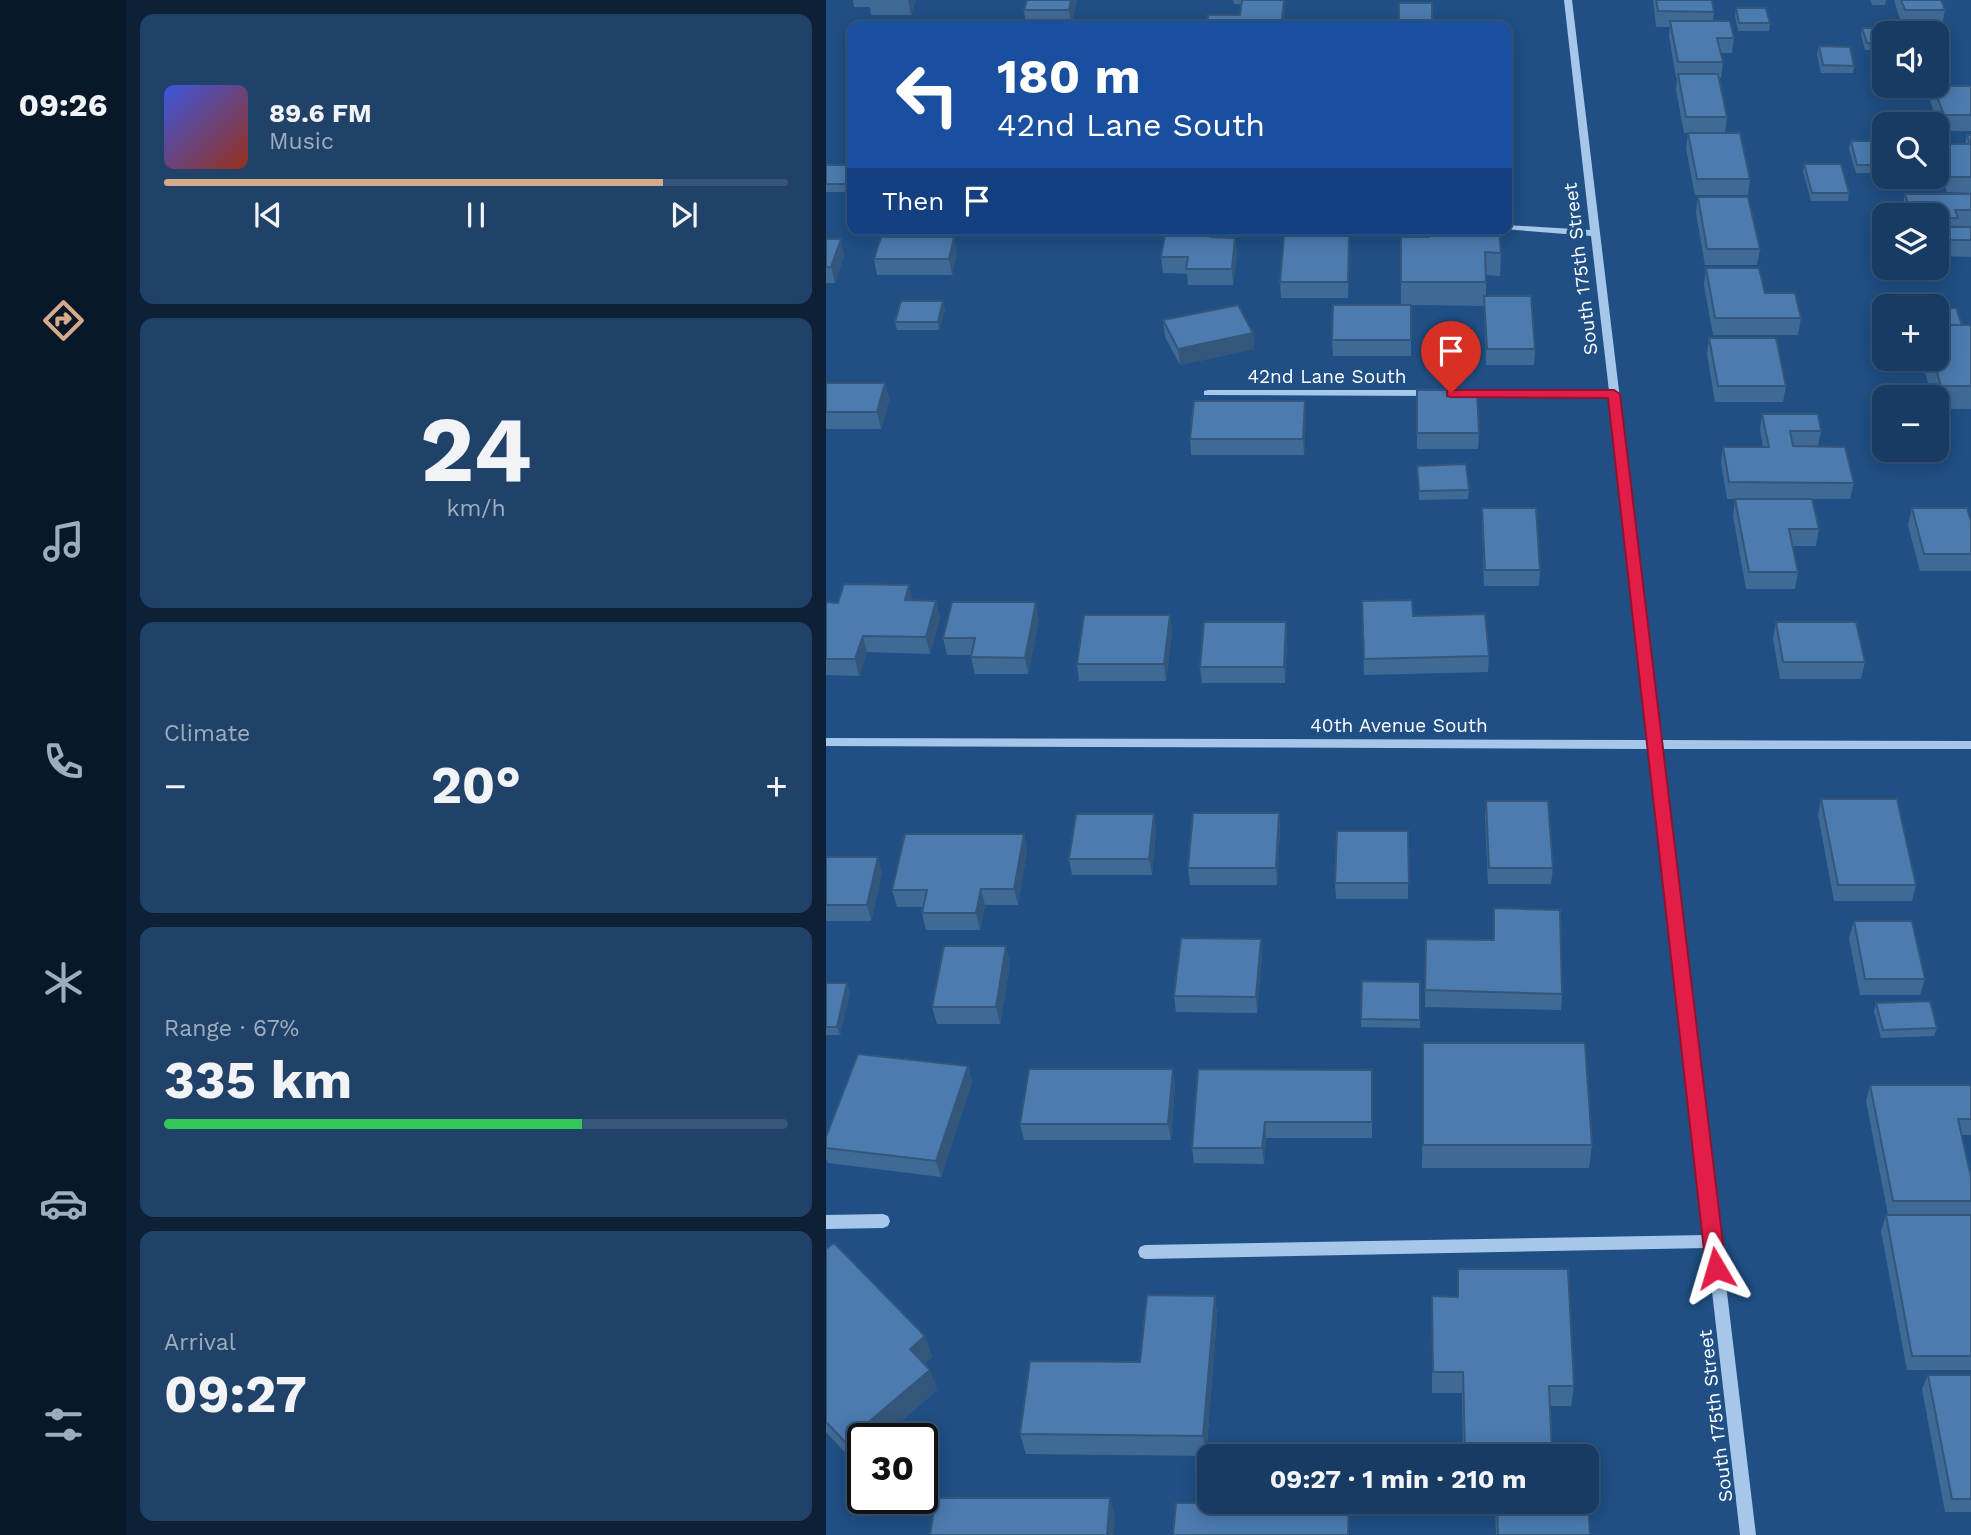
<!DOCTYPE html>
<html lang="en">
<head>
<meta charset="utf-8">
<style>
  :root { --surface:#173b63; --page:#204269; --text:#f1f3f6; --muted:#9eadbe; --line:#365578; --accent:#d6ab8b }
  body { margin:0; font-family:"Work Sans",sans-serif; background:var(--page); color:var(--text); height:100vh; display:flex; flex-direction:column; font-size:26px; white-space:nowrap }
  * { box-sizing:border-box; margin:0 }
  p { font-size:23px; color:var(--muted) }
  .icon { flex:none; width:38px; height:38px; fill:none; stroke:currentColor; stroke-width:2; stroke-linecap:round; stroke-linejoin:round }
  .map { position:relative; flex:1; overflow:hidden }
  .details { display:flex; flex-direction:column; gap:14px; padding:14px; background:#0d2036; width:700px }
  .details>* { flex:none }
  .guide { position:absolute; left:21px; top:21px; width:665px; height:214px; border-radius:14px; box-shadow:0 4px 18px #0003,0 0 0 2px var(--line); background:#1a4fa0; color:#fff; overflow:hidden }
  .fabs { position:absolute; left:1046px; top:21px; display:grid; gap:14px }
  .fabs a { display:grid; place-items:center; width:77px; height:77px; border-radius:14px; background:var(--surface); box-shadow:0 4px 18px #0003,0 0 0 2px var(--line); font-size:35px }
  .speed { position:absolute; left:21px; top:1423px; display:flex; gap:14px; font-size:35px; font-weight:700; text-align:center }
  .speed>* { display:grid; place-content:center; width:91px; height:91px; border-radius:50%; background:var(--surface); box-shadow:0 4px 18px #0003,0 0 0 2px var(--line); line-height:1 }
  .speed .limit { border:4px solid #111; border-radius:10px; background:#fff; color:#111 }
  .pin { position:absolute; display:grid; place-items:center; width:60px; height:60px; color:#fff; margin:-72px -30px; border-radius:50% 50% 50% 0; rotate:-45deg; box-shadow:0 0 7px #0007 }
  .pin .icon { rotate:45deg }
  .me { position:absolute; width:77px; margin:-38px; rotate:353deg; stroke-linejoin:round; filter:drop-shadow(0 0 5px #0008) }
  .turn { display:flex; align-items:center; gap:24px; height:147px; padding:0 35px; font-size:32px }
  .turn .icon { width:91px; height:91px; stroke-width:2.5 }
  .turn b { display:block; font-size:49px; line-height:60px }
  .then { display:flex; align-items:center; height:66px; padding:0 35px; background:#0003; gap:14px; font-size:26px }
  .big { font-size:52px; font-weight:700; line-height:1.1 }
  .details .widget { flex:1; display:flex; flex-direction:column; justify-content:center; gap:10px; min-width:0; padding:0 24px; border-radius:14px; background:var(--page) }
  .details .dial { align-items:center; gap:0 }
  .dial b { font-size:91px; line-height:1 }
  .song { display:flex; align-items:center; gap:21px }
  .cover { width:84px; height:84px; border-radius:10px; background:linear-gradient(135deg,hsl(230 70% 55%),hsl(10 70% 35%)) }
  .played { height:7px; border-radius:4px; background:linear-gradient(90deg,var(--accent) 80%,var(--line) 80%) }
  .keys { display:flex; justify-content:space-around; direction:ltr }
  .heat { display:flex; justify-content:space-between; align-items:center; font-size:38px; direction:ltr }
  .charge { height:10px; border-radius:5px; background:linear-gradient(90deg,#34c759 67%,var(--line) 0) }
  .trip { position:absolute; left:371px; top:1444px; width:402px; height:70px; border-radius:14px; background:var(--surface); box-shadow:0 4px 18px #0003,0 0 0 2px var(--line); font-weight:700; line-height:70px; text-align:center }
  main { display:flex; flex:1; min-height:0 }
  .menu { display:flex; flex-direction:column; width:126px; justify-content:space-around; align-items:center; background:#091828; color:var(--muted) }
  .menu .icon { width:49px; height:49px }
  .menu .on { color:var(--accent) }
  .menu b { font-size:32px; color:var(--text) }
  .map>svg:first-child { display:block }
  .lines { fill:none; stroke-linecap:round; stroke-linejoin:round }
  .minor { fill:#a6c7ea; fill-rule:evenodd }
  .wall { fill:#406a96 }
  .shaded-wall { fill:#34567a }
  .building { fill:#4b7baf; stroke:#34567a; stroke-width:2 }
  .route { fill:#e11d48; stroke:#92132f; stroke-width:2 }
  .labels { text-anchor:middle; stroke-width:7; stroke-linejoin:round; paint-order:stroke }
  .street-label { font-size:19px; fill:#fff; stroke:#1f4f84 }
</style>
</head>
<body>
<main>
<nav class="menu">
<b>09:26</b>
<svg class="icon on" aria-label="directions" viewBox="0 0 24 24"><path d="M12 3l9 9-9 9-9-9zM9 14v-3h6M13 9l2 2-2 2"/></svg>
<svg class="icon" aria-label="music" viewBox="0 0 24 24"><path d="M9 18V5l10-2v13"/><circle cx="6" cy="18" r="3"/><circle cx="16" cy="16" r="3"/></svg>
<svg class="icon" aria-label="phone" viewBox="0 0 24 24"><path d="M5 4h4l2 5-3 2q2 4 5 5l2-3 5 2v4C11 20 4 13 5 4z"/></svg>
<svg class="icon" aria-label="climate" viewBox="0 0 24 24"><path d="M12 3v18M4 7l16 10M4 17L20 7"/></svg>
<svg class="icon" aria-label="car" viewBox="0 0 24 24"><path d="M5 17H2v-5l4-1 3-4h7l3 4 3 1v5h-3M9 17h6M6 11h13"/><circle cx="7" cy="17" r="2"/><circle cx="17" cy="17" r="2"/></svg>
<svg class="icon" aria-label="filters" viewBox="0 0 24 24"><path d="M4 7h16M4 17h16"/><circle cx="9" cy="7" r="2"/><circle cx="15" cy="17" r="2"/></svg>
</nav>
<section class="details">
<div class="widget">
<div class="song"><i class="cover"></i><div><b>89.6 FM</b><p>Music</p></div></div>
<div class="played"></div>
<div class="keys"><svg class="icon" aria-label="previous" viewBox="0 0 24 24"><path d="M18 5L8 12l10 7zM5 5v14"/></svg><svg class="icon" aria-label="pause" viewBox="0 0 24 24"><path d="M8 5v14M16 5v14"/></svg><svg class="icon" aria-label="next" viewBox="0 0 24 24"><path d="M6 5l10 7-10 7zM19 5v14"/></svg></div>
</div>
<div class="widget dial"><b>24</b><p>km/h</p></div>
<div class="widget"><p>Climate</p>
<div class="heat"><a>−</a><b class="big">20°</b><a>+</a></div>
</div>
<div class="widget"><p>Range · 67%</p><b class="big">335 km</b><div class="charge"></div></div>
<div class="widget"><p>Arrival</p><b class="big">09:27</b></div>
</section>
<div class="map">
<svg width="1145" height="1535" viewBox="0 0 1145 1535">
  <rect width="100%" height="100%" fill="#1f4f84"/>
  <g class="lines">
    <path class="minor" d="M738,0H746L835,740L1145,741V749H836L930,1535H914L881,1248L319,1259L314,1257L312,1252L314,1247L319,1245L879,1235L824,749L0,746V738L823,740L783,397L634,396L629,393L634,390L783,391L765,236L677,229H681V225L764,230Z
      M382,390H606L611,393L606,396L378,395V391Z
      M57,1214L62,1216L64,1221L62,1226L57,1228L0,1229V1215Z"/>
  </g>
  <path class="wall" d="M27,0H90L85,15H45L44,7H28Z
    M201,0H251L245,26H200L198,10Z
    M407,0H458L457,26H381L414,15L415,4H408Z
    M827,0H886L888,12L887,21L908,38L906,53H894L897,62L895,78H892L901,117L899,133H858L850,90L851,78H850L843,36L844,27H830Z
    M1044,0H1060L1059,5H1046Z
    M1068,0H1115L1119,10L1116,26H1076Z
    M573,3H606V26H573Z
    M910,8L944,23L943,31H912L909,16Z
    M1036,28L1059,33V50H1039L1035,35Z
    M993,46L1028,66L1027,73H995L991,54Z
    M1107,86H1145V131H1115L1104,101Z
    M862,133L924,179L922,195H869L860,149Z
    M1141,135H1145V193L1121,192L1117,179H1107L1106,177H1111V144H1139Z
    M1025,141H1059V173H1030L1023,149Z
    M978,164L1023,193L1022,201H985L977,172Z
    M0,165H26L21,192H0Z
    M1079,194H1145V226H1130V227H1145V257L1118,256L1114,243L1116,234H1111V215H1078L1076,210Z
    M872,197L934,249L931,265H879L870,213Z
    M340,229H387V237L409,238L411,254L407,285H362L361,274L337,273L335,257Z
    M523,236L522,298H455L454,282Z
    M575,237H603L675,253L674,276L660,275V296L709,349L708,365H660L658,306L585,305V356H507L506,340L575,305Z
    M0,239L18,255L9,283H0Z
    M131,253L126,275H51L48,259Z
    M880,268L939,293L975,318L972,335H887L878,285Z
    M117,301L119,310L113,330H71L69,322Z
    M337,320L427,333L428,349L354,365L339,337Z
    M1136,325H1145V409H1111V397H1106L1095,359H1111Z
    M883,338L960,386L957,402H889L881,354Z
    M0,383H59L63,400L55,429H0Z
    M591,390L653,433L652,449H591Z
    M479,401L480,418L478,455H365L364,439Z
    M936,414L995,431L992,446L1028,483L1024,499H901L895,463L897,447H937L934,430Z
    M591,466L643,490L642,499L593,500Z
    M909,499L993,529L990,546H966L972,572L969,589H920L907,516Z
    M656,508L714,570L713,586H658L656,524Z
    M1086,508L1145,521V571H1094L1082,525Z
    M83,585L86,600L110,601L114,618L104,654L41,652L33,676L0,675V602L12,603Z
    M536,601L587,616L663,656L662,672L538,675Z
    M344,615L346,632L340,681H253L251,664Z
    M213,619L202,674H149L145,657L146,655H121L117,638Z
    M460,622L461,639L459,683H376L374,667Z
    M950,622L1039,662L1035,679H954L947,639Z
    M995,799L1090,885L1086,901H1008L992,815Z
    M660,801L727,868L725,884H662L659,817Z
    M453,813L454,829L451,885H364L362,868Z
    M328,814L330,831L326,875H246L243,859Z
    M582,831V899H510L509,883Z
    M198,834L201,850L192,905H159L154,930H100L96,913L97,907H71L66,890Z
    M0,857L56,873L45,921H0Z
    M668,908L736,994L735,1010L599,1007L600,939L667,940Z
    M1028,921L1099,979L1094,995H1034L1023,938Z
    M436,955L431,1013L350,1012L348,996Z
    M184,963L174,1024H111L106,1007Z
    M594,982V1028L535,1027V1019Z
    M0,983L24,992L14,1035H0Z
    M1050,1003L1111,1028L1108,1036L1055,1038L1048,1011Z
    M597,1043L766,1145L763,1168H596Z
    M142,1066L146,1082L115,1177L2,1163L0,1159V1137Z
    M546,1070V1138H440L438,1164L368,1163L366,1148Z
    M349,1084L345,1140H198L194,1124Z
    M1044,1085H1145V1135H1136L1145,1177V1370H1081L1055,1231L1060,1215H1062L1040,1101Z
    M0,1249L99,1336L106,1357L98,1364L104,1370L111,1390L56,1438H37L28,1462L0,1432Z
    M632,1269L748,1386L745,1406H724L725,1456H637L636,1393H606V1296L631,1297Z
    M389,1296L391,1317L380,1456L200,1454L194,1434L314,1362Z
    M1102,1375H1145V1512H1119L1096,1389Z
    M669,1502H761L764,1535H670Z"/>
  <path class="shaded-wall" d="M82,0H90L85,15Z
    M245,0H251L245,26L243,10Z
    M458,0L459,11L457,26H455Z
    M26,165V178L21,192L19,184Z
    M523,236L524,252L522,298V282Z
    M128,237L131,253L126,275L123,259Z
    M409,238L411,254L407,285L406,269Z
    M15,239L18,255L9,283L5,267Z
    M117,301L119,310L113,330L112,322Z
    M427,333L428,349L354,365L352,349Z
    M59,383L63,400L55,429L51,412Z
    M479,401L480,418L478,455L477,439Z
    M83,585L87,602L79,600Z
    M110,601L114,618L104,654L100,637Z
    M210,602L213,619L202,674L199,658Z
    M344,615L346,632L340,681L338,664Z
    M460,622L461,639L459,683L458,667Z
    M37,636L41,652L33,676L29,659Z
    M453,813L454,829L451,885L450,868Z
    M328,814L330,831L326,875L323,859Z
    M198,834L201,850L192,905L188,889Z
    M52,857L56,873L45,921L41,905Z
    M155,889L159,905L154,930L150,913Z
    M435,939L436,955L431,1013L430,997Z
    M180,946L184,963L174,1024L170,1007Z
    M21,983L24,992L14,1035L11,1027Z
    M142,1066L146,1082L115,1177L110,1161Z
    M347,1069L349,1084L345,1140L342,1124Z
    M439,1122L440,1138L438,1164L436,1148Z
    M389,1296L391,1317L380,1456L377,1436Z
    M99,1336L106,1357L91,1370L84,1349Z
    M104,1370L111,1390L56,1438H37V1455L28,1462L19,1442Z
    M284,1498L289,1517L288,1535H281Z"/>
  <path class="building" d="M201,0H245L243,10H198Z
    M416,0H458L455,26H381L382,15H414Z
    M830,0H886L888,12L832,11Z
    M1075,0H1115L1119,10H1079Z
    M573,3H606V20H573Z
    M910,8H940L944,23H913Z
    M606,20H676V26H606Z
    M844,21H904L908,38H891L897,62H852Z
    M1036,28H1088L1090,33H1059V43H1041Z
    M993,46L1024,47L1028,66L997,65Z
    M852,74H892L901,117H860Z
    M1107,86H1145V115H1118Z
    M862,133H914L924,179H871Z
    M1141,135H1145V177H1124L1120,164H1111V144H1144Z
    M1025,141H1059V165H1031Z
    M978,164H1015L1023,193H986Z
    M0,165H26L19,184H0Z
    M1079,194H1145V210H1129L1132,218H1111V215H1086Z
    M872,197H922L934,249H881Z
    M1117,227H1145V240H1122Z
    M340,229H386L384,237L409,238L406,269H360L362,257H335Z
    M603,229H673L675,253L659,252L660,282H575V237H603Z
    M458,236H523L522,282H454Z
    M55,237H128L123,259H48Z
    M0,239H15L5,267H0Z
    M880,268H933L939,293H969L975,318H889Z
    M658,296H705L709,349H661Z
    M75,301H117L112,322H69Z
    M412,305L427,333L352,349L337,320Z
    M507,305H585V340H506Z
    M1111,308H1130L1136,325H1111Z
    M1111,325H1145V386H1115L1107,359H1111Z
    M883,338H950L960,386H892Z
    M0,383H59L51,412H0Z
    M591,390H651L653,433H591Z
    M368,401H479L477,439H364Z
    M936,414H992L995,431H964L967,446L1019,447L1028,483L903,482L897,447H943Z
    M640,464L643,490L593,491L591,466Z
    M909,499H986L993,529H963L972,572H923Z
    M656,508H710L714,570H659Z
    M1086,508H1141L1145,521V554H1098Z
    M18,584L83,585L79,600L110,601L100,637L37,636L29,659H0V602L12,603Z
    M586,600L587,616L659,614L663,656L538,659L536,601Z
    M126,602H210L199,658L145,657L149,638H117Z
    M258,615H344L338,664H251Z
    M378,622H460L458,667H374Z
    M950,622H1030L1039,662H957Z
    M995,799H1071L1090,885H1012Z
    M660,801H722L727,868H663Z
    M367,813H453L450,868H362Z
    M250,814H328L323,859H243Z
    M511,831H582L583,883H509Z
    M79,834H198L188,889H155L150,913H96L101,890H66Z
    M0,857H52L41,905H0Z
    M668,908L734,910L736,994L599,990L600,939L668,940Z
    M1028,921H1086L1099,979H1039Z
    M355,938L435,939L430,997L348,996Z
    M118,946H180L170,1007H106Z
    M536,981L594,982V1020L535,1019Z
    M0,983H21L11,1027H0Z
    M1104,1001L1111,1028L1057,1030L1050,1003Z
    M597,1043H759L766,1145H597Z
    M32,1054L142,1066L110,1161L0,1148V1137Z
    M203,1069H347L342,1124H194Z
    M372,1069L546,1070V1122H439L436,1148H366Z
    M1044,1085H1145V1119H1132L1145,1177V1201H1067Z
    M1060,1215H1145V1356H1086Z
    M8,1243L99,1336L84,1349L104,1370L19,1442L0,1422V1249Z
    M632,1269H742L748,1386H723L726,1453L639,1452L637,1372H607L606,1296L632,1297Z
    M321,1295L389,1296L377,1436L194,1434L204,1361L314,1362Z
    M1102,1375H1145V1499H1126Z
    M761,1486L764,1535H672L671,1502H761Z
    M110,1498H284L281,1535H104Z
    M350,1503H523L522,1535H347Z"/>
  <path class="route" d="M621,390H788L794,394L900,1268L897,1274L890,1276L883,1274L880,1268L782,398L625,397L621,396Z"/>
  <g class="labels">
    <g class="street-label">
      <text transform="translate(754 269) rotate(-97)" y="7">South 175th Street</text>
      <text x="501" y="383">42nd Lane South</text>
      <text x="573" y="732">40th Avenue South</text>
      <text transform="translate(889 1416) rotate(-97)" y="7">South 175th Street</text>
    </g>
  </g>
</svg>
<div class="fabs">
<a><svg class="icon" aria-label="sound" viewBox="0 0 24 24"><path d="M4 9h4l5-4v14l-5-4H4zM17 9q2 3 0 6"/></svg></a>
<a><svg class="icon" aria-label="search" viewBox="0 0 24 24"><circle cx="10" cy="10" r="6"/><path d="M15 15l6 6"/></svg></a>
<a><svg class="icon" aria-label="layers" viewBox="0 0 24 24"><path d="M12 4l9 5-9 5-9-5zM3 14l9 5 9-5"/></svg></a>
<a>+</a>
<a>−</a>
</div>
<div class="speed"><div class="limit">30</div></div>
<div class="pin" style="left:625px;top:393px;background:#d93025"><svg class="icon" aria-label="arrive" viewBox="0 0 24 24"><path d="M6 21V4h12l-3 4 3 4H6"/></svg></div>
<svg class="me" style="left:890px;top:1268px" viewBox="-20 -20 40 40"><path d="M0-17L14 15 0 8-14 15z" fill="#e11d48" stroke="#fff" stroke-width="4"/></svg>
<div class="trip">09:27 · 1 min · 210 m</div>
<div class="guide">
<div class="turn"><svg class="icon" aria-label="left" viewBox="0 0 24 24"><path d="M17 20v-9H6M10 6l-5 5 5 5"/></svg><div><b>180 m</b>42nd Lane South</div></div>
<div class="then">Then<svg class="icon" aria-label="arrive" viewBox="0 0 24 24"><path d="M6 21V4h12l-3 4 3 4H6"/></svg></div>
</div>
</div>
</main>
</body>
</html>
